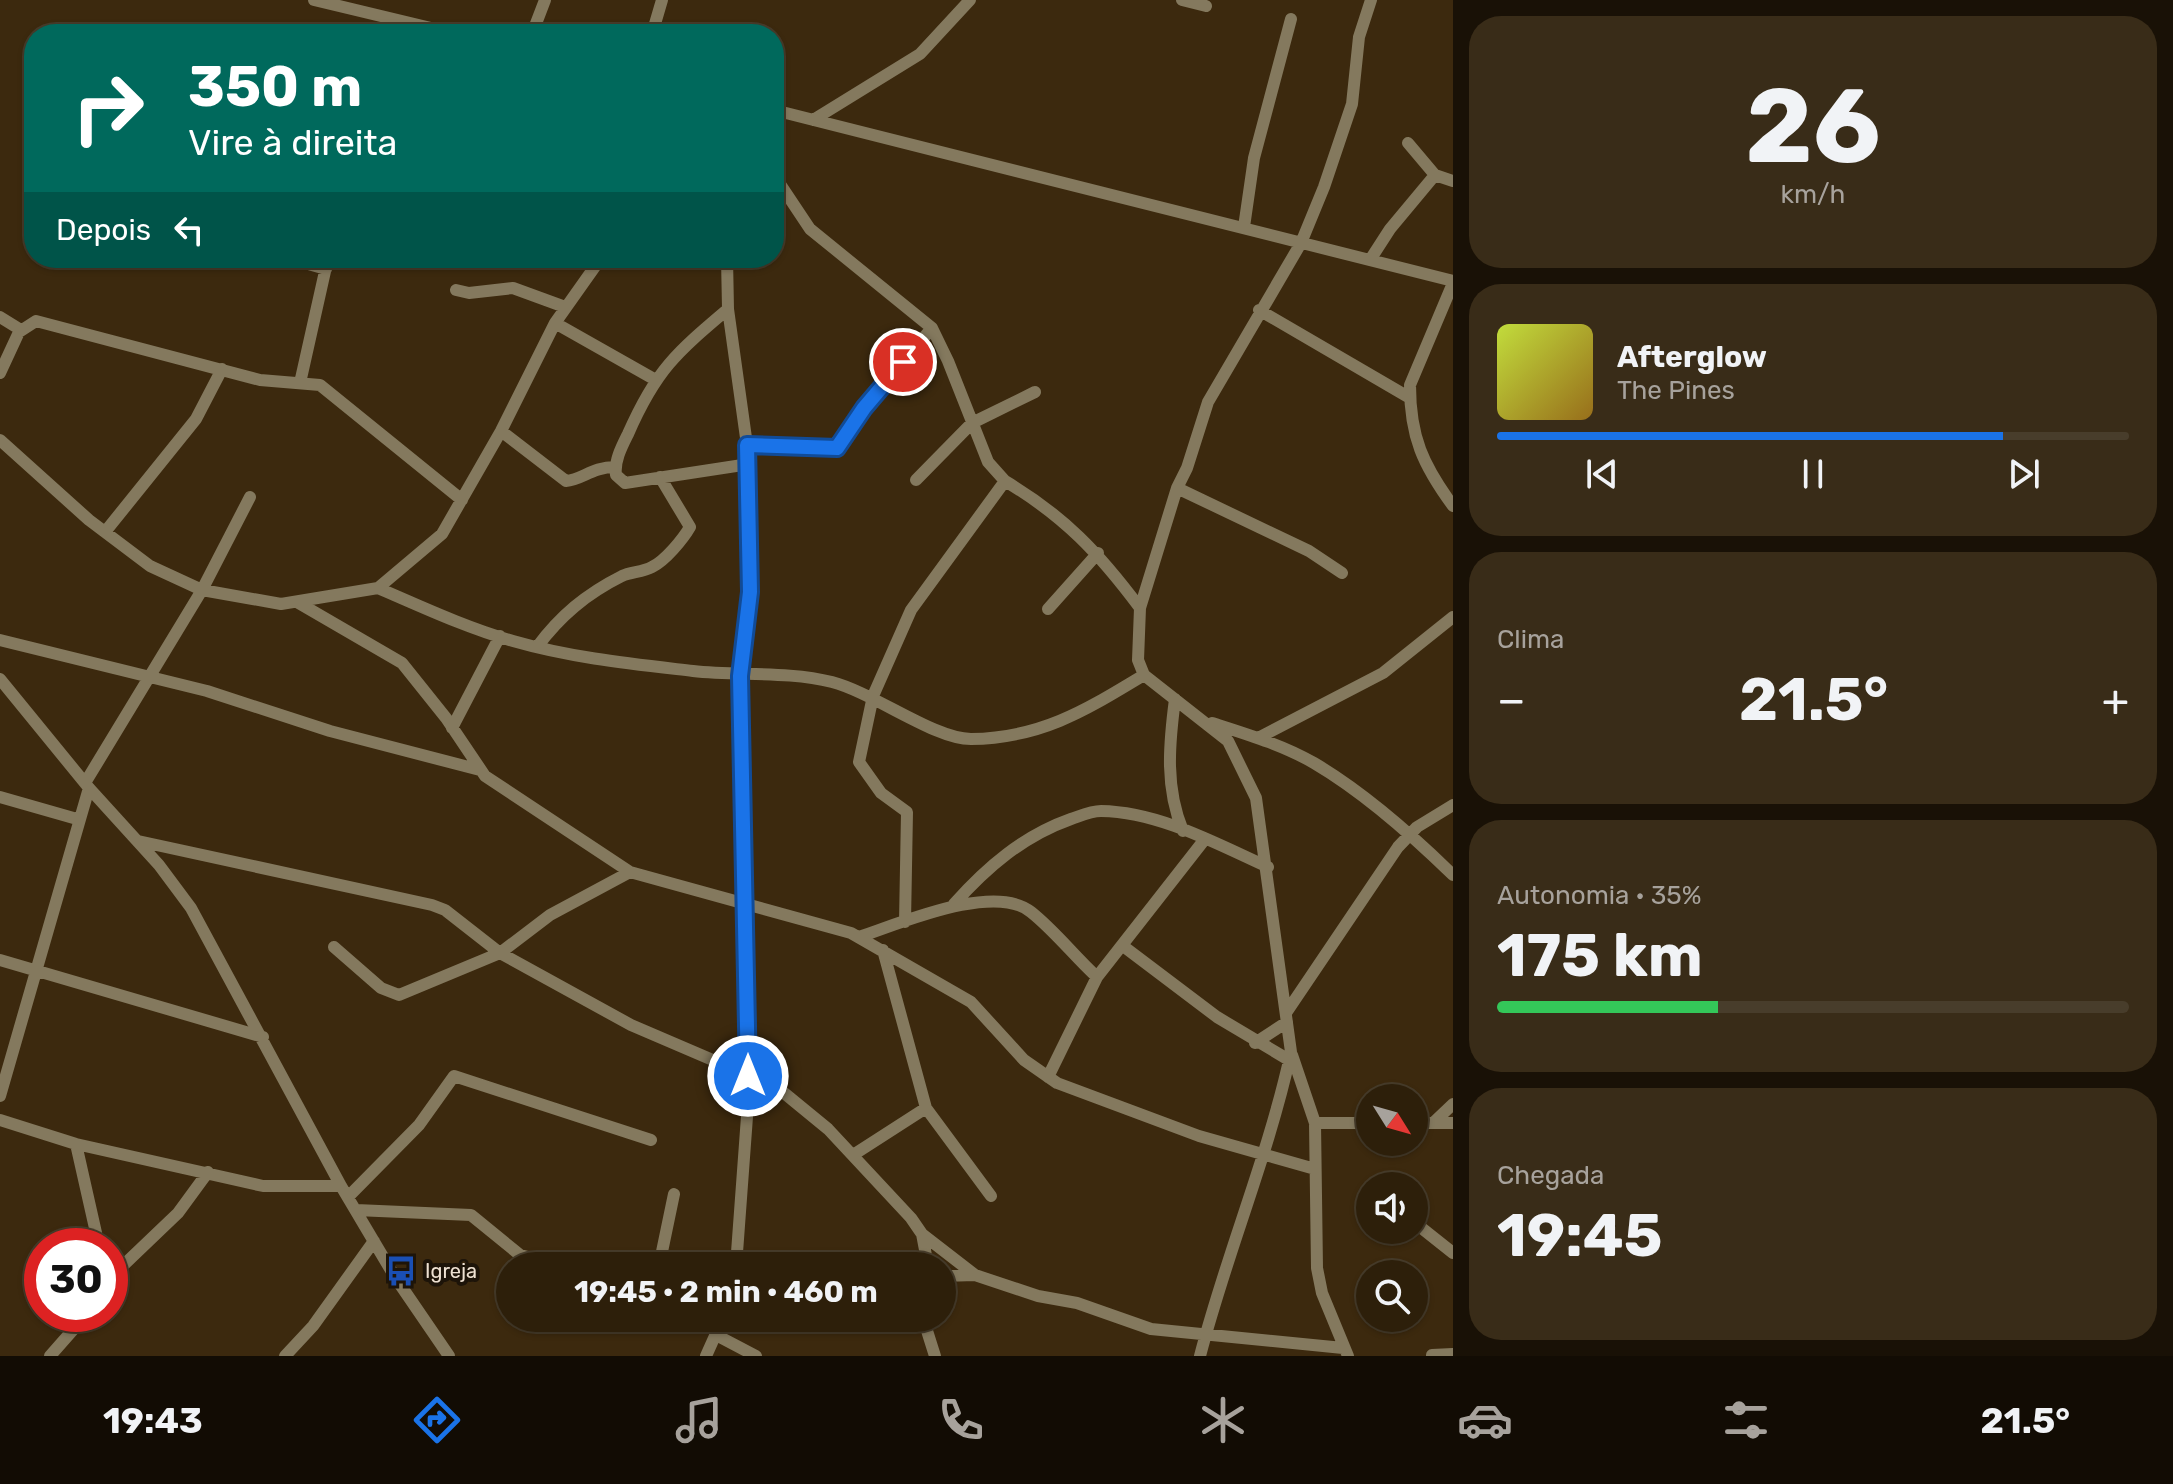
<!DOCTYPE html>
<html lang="pt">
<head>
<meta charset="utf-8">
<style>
  :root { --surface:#2d1f0a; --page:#392c18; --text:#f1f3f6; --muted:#a7a29c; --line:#483d2b; --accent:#1a73e8 }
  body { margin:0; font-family:Rubik,sans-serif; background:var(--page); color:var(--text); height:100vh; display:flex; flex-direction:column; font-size:30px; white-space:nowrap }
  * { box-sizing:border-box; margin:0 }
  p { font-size:26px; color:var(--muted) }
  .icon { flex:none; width:44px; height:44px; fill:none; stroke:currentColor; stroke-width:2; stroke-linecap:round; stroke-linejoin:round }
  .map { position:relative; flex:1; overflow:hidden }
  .side { display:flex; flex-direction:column; gap:16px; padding:16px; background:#191106; width:720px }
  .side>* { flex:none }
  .top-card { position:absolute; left:24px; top:24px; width:760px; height:244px; border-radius:32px; box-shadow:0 2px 6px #0004,0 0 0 2px var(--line); background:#00695c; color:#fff; overflow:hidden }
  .needle { width:52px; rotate:127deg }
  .controls { position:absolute; left:1356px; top:1084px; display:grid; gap:16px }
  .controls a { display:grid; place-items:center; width:72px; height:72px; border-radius:50%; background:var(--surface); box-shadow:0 2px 6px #0004,0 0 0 2px var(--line); font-size:40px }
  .speed { position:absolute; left:24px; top:1228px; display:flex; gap:16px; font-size:40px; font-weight:700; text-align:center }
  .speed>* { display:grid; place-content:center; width:104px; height:104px; border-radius:50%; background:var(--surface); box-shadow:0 2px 6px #0004,0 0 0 2px var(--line); line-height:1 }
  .speed .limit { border:12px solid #d22; background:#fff; color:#111 }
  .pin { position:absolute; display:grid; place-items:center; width:68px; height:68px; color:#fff; margin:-34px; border:4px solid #fff; border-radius:50%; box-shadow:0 2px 8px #0007 }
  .me { position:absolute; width:88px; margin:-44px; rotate:0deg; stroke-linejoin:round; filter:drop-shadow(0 0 6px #0008) }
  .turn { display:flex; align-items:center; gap:28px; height:168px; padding:0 32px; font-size:36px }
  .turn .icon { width:104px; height:104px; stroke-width:2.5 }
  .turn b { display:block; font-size:56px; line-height:68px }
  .then { display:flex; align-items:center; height:76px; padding:0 32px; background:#0003; gap:16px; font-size:30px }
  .big { font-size:60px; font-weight:700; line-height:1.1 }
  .side .widget { flex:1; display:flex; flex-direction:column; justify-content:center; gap:12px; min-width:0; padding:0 28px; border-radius:32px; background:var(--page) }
  .side .dial { align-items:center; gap:0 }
  .dial b { font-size:104px; line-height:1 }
  .song { display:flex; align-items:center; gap:24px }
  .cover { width:96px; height:96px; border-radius:12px; background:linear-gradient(135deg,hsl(70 70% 55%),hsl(40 70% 35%)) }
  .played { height:8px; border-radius:4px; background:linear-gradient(90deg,var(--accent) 80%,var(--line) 80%) }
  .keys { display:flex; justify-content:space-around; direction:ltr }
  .heat { display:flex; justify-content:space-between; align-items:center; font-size:44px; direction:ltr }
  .charge { height:12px; border-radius:6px; background:linear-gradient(90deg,#34c759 35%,var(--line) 0) }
  .trip { position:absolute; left:496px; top:1252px; width:460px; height:80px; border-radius:40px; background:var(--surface); box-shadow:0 2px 6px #0004,0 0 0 2px var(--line); font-weight:700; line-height:80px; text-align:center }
  .tab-bar { display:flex; height:128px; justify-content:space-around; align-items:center; background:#120c04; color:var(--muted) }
  .tab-bar .icon { width:56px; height:56px }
  .tab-bar .active { color:var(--accent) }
  .tab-bar b { font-size:36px; color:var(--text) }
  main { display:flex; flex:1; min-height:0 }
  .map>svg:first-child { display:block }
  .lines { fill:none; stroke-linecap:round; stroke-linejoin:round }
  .minor { stroke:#84795e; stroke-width:12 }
  .route-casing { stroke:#114b97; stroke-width:20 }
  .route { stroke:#1a73e8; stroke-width:14 }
  .labels { text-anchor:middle; stroke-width:8; stroke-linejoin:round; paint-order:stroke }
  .poi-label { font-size:20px; fill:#eee1d2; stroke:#1d1409; text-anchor:start }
</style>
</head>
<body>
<main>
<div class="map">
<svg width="1453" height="1356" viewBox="0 0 1453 1356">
  <rect width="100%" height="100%" fill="#3c290e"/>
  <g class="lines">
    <path class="minor" d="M314,0L456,34
      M1182,0L1206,6
      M532,34L545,0
      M652,34L662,0
      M774,110L1453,281
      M813,120L920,54L970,0
      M1408,143L1435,175
      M774,175L810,229L932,328L948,361L988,462L1005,481L911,610L873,696L859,762L881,793L907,812L905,922
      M1244,227L1254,158L1291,19
      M287,258L326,269
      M727,258L728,309L747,445L750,507V592L740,676L748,1103L736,1266
      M1370,260L1390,229L1435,175L1453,181
      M1453,283L1410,385C1410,437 1423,465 1453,506
      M456,290L469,293L513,288L565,307
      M728,309C676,353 656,370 628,434C622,446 614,461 616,475L625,483L749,464
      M1259,310L1410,398
      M0,317L21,330
      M555,323L654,379
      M0,373L19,332L36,321L260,380L320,385L462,500
      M300,383L328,258
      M501,431L566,481C582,480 592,467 615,467
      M0,440L89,520L150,566L202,590L281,604L378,588L442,534L501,431L555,323L601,258
      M747,445L837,448L864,408L932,328
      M916,480L972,423L1035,392
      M1005,481C1064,516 1099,553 1140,608
      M1177,488L1309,551L1342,573
      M105,532L196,419L222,369
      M378,588C422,607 467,628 513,641C572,658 633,664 693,671C738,676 788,671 832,682C874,693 934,739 971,739C1042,738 1086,710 1144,675
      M297,602L402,663L446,718L485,776L630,872L851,933L971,1002L1024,1060L1057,1083L1199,1136L1315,1169
      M1048,609L1098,553
      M0,640L207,691L330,731L480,770
      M537,647C560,616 586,594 622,576C631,572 643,572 652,567C665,561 683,539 690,527L660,477
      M0,679L89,788L159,865L191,908L341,1186L395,1277L449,1356
      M1175,699C1169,745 1165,788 1183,831
      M1212,723C1246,734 1283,745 1314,763C1365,793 1411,834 1453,875
      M452,728L500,636
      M1258,738L1383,673L1453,617
      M85,783L202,590L250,497
      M0,797L77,819
      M138,841L432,905L445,910L500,953L631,1025L778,1088L828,1129L911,1218L922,1234L928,1266
      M954,904C987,867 1023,836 1071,819C1080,816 1091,811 1101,811C1159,812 1215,843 1268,867
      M859,937C899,924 994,882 1031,912C1055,931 1075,957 1097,977
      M1123,946L1217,1017L1289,1060
      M334,947L381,988L399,995L500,953L550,915L630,872
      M883,950L926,1108L991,1196
      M0,960L263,1037
      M1286,1013L1398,847L1417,827L1453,805
      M1255,1043L1287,1022
      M1292,1055L1315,1123L1317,1268L1322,1293L1348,1356
      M1048,1077L1097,977L1205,839
      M0,1096L89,788
      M0,1120L76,1144L263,1186H341
      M1315,1123H1370
      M1414,1123H1453
      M1433,1123L1453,1104
      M76,1144L99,1246
      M853,1155L926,1108
      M348,1197L419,1125L454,1076L651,1140
      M356,1210L471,1215L520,1255L566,1266
      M1414,1222L1453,1253
      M922,1234L975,1275
      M738,1255L805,1266
      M659,1266L674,1194
      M942,1276L975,1275L1038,1296L1077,1303L1151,1329L1343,1348
      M110,1278L178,1213L208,1172
      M923,1318L935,1356
      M716,1335L756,1356
      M1432,1355L1453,1354
      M50,1356L87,1314
      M285,1356L313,1326L374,1241
      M706,1356L723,1318
      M1200,1356C1227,1252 1268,1157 1291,1052L1256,798L1228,741L1144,675L1138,660L1140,608L1177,488L1187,468L1208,402L1301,243L1324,187L1352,104L1359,37L1371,0"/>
  </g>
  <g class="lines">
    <g class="route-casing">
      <path id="route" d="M748,1076L740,676L750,592L747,445L837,448L864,408L903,362"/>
    </g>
    <use href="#route" class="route"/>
  </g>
  <defs>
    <g id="bus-bare" transform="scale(2.4)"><path d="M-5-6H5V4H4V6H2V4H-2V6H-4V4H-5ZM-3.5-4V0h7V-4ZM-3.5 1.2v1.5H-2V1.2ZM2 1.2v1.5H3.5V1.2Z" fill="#1a4fb4" stroke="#1d1409" stroke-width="2.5" paint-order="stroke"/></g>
  </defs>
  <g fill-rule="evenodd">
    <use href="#bus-bare" x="401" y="1271"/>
  </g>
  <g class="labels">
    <g class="poi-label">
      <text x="425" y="1278">Igreja</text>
    </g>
  </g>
</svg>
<div class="controls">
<a><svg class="needle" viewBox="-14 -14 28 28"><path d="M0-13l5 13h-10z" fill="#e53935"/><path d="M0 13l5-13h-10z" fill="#a7a29c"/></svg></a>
<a><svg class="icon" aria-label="sound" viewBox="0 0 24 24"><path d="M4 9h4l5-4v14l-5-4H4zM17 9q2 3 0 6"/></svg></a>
<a><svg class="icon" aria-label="search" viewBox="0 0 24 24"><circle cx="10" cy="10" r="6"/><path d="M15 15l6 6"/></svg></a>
</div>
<div class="speed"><div class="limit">30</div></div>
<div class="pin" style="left:903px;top:362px;background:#d93025"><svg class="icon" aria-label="arrive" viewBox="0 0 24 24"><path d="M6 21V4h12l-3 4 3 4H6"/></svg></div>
<svg class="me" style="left:748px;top:1076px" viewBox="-20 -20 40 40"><circle r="17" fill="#1a73e8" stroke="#fff" stroke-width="3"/><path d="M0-11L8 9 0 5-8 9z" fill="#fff"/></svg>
<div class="trip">19:45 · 2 min · 460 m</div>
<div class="top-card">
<div class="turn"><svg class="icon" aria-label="right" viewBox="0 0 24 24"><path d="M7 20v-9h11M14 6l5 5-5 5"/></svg><div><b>350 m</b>Vire à direita</div></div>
<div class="then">Depois<svg class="icon" aria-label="left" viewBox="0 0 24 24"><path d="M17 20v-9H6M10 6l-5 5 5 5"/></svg></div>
</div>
</div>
<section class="side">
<div class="widget dial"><b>26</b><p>km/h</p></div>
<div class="widget">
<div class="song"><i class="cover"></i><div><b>Afterglow</b><p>The Pines</p></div></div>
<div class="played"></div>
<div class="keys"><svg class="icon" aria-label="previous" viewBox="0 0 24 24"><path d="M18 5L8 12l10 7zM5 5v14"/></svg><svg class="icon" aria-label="pause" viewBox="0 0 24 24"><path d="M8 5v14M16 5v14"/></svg><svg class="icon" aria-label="next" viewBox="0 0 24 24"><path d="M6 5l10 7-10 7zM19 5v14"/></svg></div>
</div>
<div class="widget"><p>Clima</p>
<div class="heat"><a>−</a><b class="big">21.5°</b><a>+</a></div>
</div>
<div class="widget"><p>Autonomia · 35%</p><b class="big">175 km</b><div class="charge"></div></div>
<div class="widget"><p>Chegada</p><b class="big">19:45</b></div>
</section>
</main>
<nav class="tab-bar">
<b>19:43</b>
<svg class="icon active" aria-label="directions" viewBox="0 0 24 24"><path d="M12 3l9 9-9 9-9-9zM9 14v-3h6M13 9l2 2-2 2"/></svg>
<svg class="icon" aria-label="music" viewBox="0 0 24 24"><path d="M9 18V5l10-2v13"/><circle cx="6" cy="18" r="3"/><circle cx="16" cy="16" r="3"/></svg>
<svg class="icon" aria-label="phone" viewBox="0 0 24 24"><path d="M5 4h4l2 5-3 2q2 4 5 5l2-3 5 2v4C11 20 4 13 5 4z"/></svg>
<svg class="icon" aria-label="climate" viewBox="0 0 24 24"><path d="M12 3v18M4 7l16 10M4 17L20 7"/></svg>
<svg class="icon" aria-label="car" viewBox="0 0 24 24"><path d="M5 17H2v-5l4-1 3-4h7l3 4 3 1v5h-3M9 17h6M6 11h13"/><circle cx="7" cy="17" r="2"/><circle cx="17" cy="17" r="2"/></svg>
<svg class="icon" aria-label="filters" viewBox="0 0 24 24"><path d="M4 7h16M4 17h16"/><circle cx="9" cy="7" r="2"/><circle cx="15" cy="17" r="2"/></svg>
<b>21.5°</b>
</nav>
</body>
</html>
